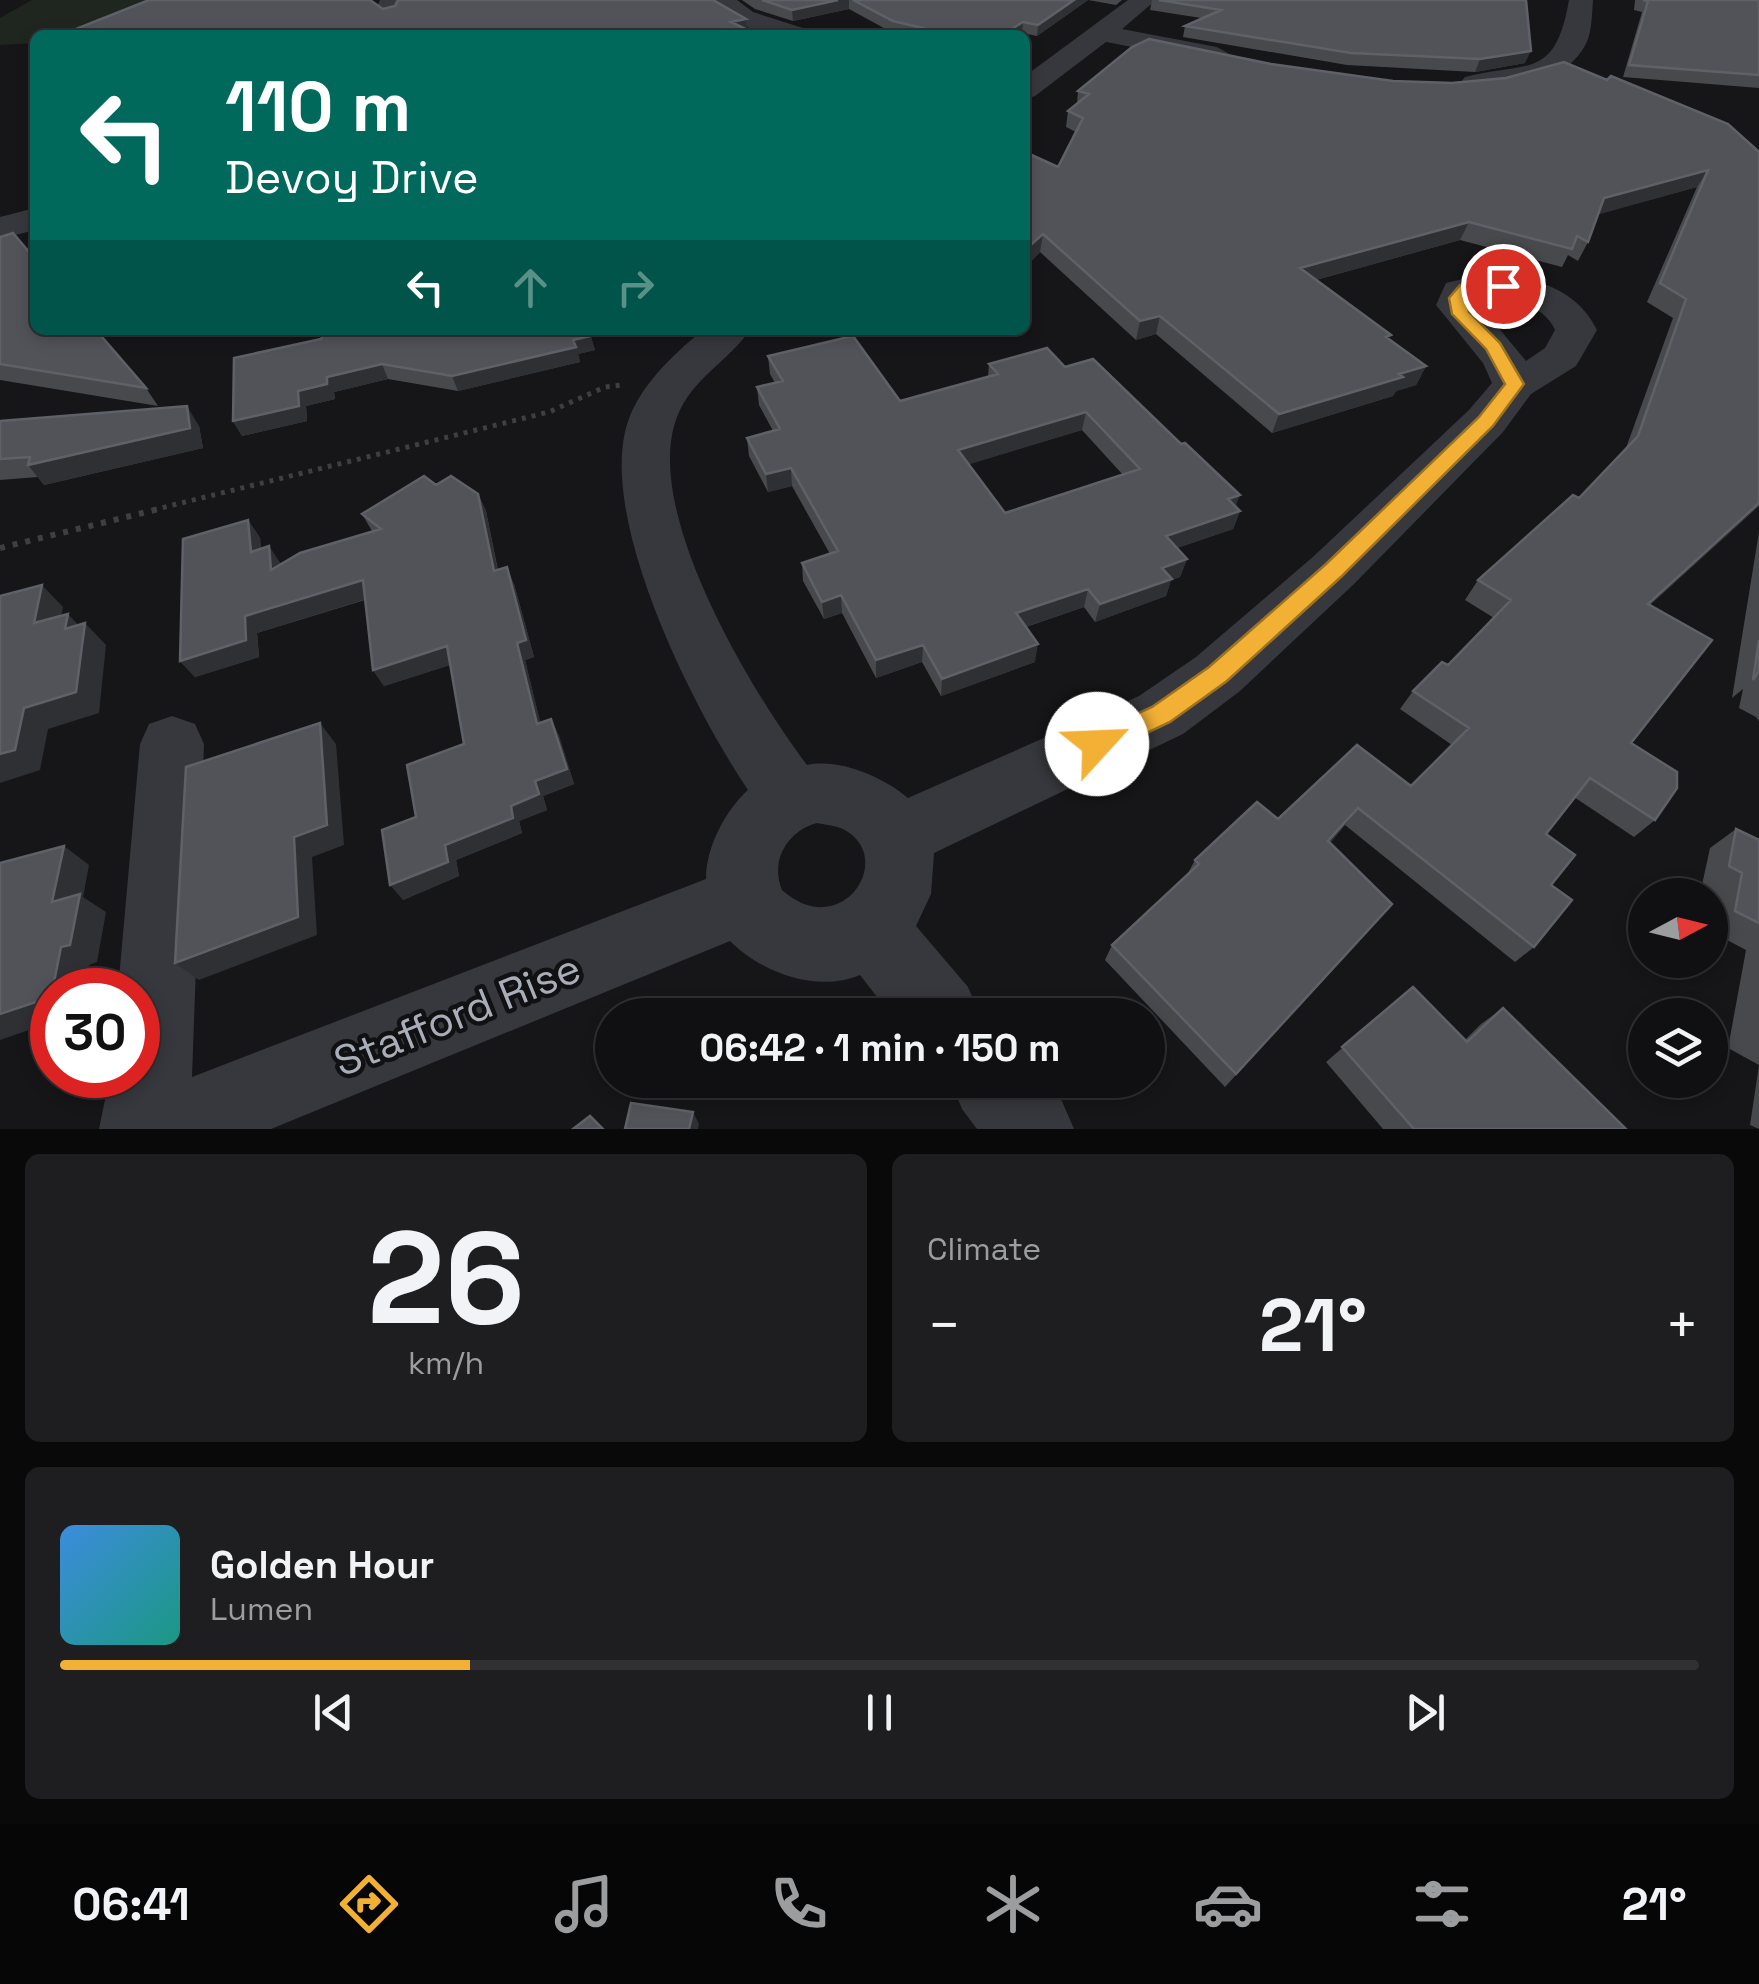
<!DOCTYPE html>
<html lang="en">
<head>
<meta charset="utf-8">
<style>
  :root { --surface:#101012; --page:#1e1e20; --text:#f1f3f6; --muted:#9c9d9f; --line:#303032; --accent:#f2b134 }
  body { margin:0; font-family:"Space Grotesk",sans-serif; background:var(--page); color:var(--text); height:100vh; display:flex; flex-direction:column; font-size:38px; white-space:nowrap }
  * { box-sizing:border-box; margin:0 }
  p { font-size:32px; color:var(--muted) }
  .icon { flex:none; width:55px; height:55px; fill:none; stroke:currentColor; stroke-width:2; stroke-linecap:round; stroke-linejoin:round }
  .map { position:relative; height:1129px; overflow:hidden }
  .sheet { display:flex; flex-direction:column; gap:25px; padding:25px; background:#09090a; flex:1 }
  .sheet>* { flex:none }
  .guide { position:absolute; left:30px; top:30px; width:1000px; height:305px; border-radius:15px; box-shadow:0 5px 15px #0003,0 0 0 2px var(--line); background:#00695c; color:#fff; overflow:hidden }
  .needle { width:65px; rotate:83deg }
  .controls { position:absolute; left:1628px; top:878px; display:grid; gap:20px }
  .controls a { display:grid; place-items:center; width:100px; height:100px; border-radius:50%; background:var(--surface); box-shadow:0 5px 15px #0003,0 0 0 2px var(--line); font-size:50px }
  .speed { position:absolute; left:30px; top:968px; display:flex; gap:20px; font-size:50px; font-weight:700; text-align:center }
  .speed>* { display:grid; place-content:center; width:130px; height:130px; border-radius:50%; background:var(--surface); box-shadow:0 5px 15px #0003,0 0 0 2px var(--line); line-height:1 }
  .speed .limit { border:15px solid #d22; background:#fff; color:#111 }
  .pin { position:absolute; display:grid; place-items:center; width:85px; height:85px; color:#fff; margin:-42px; border:5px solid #fff; border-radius:50%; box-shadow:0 2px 10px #0007 }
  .me { position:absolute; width:110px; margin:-55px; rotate:65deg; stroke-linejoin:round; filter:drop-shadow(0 0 8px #0008) }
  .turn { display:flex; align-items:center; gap:35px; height:210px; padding:0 30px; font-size:45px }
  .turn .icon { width:130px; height:130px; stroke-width:2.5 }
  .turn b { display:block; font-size:70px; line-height:85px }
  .lanes { display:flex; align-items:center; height:95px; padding:0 30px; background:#0003; justify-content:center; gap:50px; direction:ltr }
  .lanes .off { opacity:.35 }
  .big { font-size:75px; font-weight:700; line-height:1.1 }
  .sheet .widget { flex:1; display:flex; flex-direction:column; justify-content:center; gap:15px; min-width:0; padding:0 35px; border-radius:15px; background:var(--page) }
  .sheet .dial { align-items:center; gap:0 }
  .dial b { font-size:130px; line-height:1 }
  .song { display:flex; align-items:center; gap:30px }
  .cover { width:120px; height:120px; border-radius:15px; background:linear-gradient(135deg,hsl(210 70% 55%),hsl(170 70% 35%)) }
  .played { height:10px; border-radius:5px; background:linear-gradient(90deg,var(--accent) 25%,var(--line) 25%) }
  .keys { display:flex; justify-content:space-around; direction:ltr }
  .heat { display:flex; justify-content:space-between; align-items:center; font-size:55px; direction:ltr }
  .sheet .tiles { flex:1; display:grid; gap:25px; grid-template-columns:1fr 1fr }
  .widget:last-child { grid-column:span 2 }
  .trip { position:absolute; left:595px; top:998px; width:570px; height:100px; border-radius:50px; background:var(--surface); box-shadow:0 5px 15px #0003,0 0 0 2px var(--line); font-weight:700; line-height:100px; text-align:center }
  .tab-bar { display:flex; height:160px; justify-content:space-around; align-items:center; background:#060607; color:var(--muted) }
  .tab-bar .icon { width:70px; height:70px }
  .tab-bar .selected { color:var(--accent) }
  .tab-bar b { font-size:45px; color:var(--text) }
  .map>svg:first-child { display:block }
  .green { fill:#1e261f }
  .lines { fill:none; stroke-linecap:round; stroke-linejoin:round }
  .path-far1 { stroke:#3d3f44; stroke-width:5; stroke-dasharray:4 6; stroke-linecap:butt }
  .path { stroke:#3d3f44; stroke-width:6; stroke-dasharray:5 8; stroke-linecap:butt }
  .minor { fill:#37383d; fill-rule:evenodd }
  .wall { fill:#47494d; fill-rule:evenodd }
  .shaded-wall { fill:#2f3033 }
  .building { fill:#525359; stroke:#5f6168; stroke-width:2.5; fill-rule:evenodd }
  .route { fill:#f2b134; stroke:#9d7322; stroke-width:2.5 }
  .labels { text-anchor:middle; stroke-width:9; stroke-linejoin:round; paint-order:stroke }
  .near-street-label { font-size:42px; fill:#a8adb8; stroke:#111113 }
</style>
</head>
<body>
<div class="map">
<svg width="1759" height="1129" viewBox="0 0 1759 1129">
  <rect width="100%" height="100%" fill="#161618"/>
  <path class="green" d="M32,0H148L66,35H35V43L0,45V18Z"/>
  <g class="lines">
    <path class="path-far1" d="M153,510L549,412L605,387L622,385"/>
    <path class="path" d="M0,548L163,508"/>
    <path class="minor" d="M380,0H404L398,14L389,17L376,9Z
      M709,0H737L753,12L806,29L810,35C772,35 734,32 709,0Z
      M1128,0H1156L1122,29L1217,47L1231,55L1217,63L1106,42L1035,96L1025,99V76Z
      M1569,0H1593C1592,13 1592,27 1588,39C1572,81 1505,99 1465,89L1460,83L1465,77C1529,61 1555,80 1569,0Z
      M35,208V230L0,239V217Z
      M1489,273C1534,278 1576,287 1597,330L1576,366L1531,394L1503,432L1354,584L1240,691L1183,734L934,853L931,894L916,926L968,987L980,1015H891L860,975C817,993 762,973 730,941L271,1129H99L110,1075H138V990H118L140,744L149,724L172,716L195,724L204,744L192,1077L706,879C706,847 725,811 748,790C694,710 603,529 625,432C634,391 671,356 703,330H750C728,362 692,378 677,417C641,510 752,692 807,765C840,758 883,777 908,798L1139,696L1196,657L1314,556L1469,410L1492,383L1483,363L1436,305L1446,283ZM1489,297C1514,300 1544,305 1555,330L1545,348L1526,361L1478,303ZM817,823C827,825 840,826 848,832C894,862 840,942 782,890C770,861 787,831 817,823Z
      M950,1080H1045L1061,1099L1074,1129H977L962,1109Z"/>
  </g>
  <path class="wall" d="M742,0H1122L1116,5L1088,0L1037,36L1022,33L1019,35H901L893,33L849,9L793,21L755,9Z
    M1152,0H1526L1525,63L1475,72L1347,65L1183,37L1185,26L1201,18L1150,10Z
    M1635,0H1759V88L1623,77L1642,12L1634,10Z
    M1271,64L1393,81L1452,83L1607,80L1728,124L1759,506L1650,605L1631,743L1655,820L1634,837L1574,797L1546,834L1551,885L1534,947L1515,962L1345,825L1330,843L1392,904L1225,1087L1105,960L1112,945L1187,875L1195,860L1278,819L1411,786L1452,745L1400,709L1413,691L1448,665L1494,618L1465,600L1478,580L1579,498L1626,448L1673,318L1647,302L1697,187L1598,214L1588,242L1578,261L1568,255L1562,267L1460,240L1316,280L1389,339L1426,366L1416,385L1396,391L1393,396L1272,433L1156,334L1136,340L1040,252L1025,267V152L1058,167L1076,132L1066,127L1068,111L1077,104L1078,91Z
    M0,237L146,388L158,406L0,380Z
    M589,332L595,350L578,354L580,362L458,391L388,379L334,392L335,399L306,406L307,421L242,436L233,421L321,339Z
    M768,356L900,401L988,376L989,364L1065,367L1240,511L1233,529L1177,548L1187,559L1180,577L1171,580L1166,596L1095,622L1084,607L1026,627L1035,662L941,696L922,662L876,678L842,613L824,619L803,581L802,563L830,554L792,486L768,492L749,456L747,438L773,431L759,405L757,387L775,383L770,374ZM1082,430L1123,475L1005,513L969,464Z
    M0,421L199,426L203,448L44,485L38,477L0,480Z
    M436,485L478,494L486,511L498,570L514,584L534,657L525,660L540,723L551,719L559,736L574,784L543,796L547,810L519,821L522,833L456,860L459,876L403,900L416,817L464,744L450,665L384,686L373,670L365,600L257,633L259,657L195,677L180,661L248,520L260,538L261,549L281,564L372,531L362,514Z
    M1759,532V721L1756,717L1739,708L1743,689L1732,698Z
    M1736,829L1759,840V1129L1750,1125L1759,1065L1728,1048L1746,950L1710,931V914L1715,892L1702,885L1710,848Z
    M1413,987L1465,1040L1481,1024L1503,1008L1626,1129H1383L1326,1062Z"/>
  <path class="shaded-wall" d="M838,0H849V9L793,21L792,10Z
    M1074,0H1088L1037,36L1038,25Z
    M746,19L747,31L731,22Z
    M1023,22L1022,33L1019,35H1002Z
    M1531,51L1525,63L1475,72L1480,59Z
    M1708,170L1697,187L1593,216L1604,198Z
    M1469,222L1460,240L1294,286L1300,268Z
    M1043,234L1040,252L1025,267V250Z
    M1160,316L1156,334L1136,340L1140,321Z
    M591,336L595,350L578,354L580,362L458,391L452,376Z
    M382,364L388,379L334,392L335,399L306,406L307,421L242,436L233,421L327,377Z
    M1426,366L1416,385L1396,391L1393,396L1272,433L1279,414Z
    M187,406L199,426L203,448L44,485L28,465Z
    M1086,412L1082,430L957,468L958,450Z
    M791,468L792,486L768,492L766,474Z
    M478,494L486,511L501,588L494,571Z
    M1240,495L1233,513L1240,511L1233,529L1160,554L1166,536L1228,499Z
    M1759,503V506L1630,623L1648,604Z
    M248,520L260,538L263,569L251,552Z
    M269,546L281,564L271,570Z
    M1187,559L1180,577L1171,580L1166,596L1095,622L1100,604L1162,568Z
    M507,567L514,584L534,657L525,660L545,741L537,724L517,643Z
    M363,580L373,597L257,633L259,657L195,677L180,661L245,616Z
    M42,585L63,607L56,645L34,623Z
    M1088,589L1084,607L1013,631L1016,613Z
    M841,595L842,613L824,619L822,602Z
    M68,614L84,631L85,623L106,645L99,713L48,729L40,770L0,783V754L65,629Z
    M1038,644L1035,662L941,696L942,679Z
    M923,645L922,662L876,678V660Z
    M447,646L456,663L384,686L373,670Z
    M551,719L559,736L574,784L543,796L547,810L519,821L522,833L456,860L459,876L403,900L390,885L445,845L511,806L535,781Z
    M320,723L336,744L344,845L312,857L317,935L199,980L175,963L294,837Z
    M1358,808L1345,825L1316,858L1328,841Z
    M64,846L89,865L83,897L106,912L97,962L89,965L84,990H53L52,902Z
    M52,990V1022L0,1040V1014Z
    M693,1112L699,1124L698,1129H689Z"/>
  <path class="building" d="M149,0H370L383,9L395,6L398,0H713L746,19L731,22L758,35H61Z
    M762,0H838L792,10Z
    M853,0H1074L1038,25L1023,22L1002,35H952L893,21Z
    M1159,0H1526L1531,51L1480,59L1351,53L1185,26L1221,10Z
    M1643,0H1759V75L1629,65L1648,1Z
    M1149,39L1271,64L1393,81L1452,83L1506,78L1564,62L1607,80L1611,76L1728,124L1759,152V503L1648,604L1712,640L1631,743L1677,772V788L1655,820L1590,778L1546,834L1575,855L1551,885L1572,900L1534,947L1358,808L1328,841L1392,904L1236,1074L1112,945L1199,864L1195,860L1257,802L1278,819L1357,745L1411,786L1469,728L1413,691L1442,662L1448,665L1511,600L1478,580L1573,495L1579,498L1638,436L1686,299L1660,283L1708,170L1604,198L1588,242L1577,236L1572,249L1469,222L1300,268L1391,335L1386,337L1426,366L1399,374L1403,377L1279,414L1160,316L1140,321L1043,234L1025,250V152L1058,167L1083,118L1068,111L1089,94L1078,91L1132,47Z
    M13,233L35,259V330H96L146,388L0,364V237Z
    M327,330H588L591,336L573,340L576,347L452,376L382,364L327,377V384L298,391L299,406L233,421L234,358L321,339Z
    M853,336L900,401L998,374L989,364L1047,348L1065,367L1093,359L1181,444L1185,443L1240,495L1228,499L1240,511L1166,536L1187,559L1162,568L1172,579L1100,604L1088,589L1016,613L1038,644L942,679L923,645L876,660L841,595L822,602L802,563L838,551L791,468L766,474L747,438L780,429L757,387L783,381L768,356ZM1086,412L1140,469L1005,513L958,450Z
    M187,406L190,428L28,465L30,457L0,459V421Z
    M424,476L436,485L451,476L478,494L494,571L507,567L526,640L517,643L537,724L551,719L567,769L535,781L539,794L511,806L513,818L445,845L448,862L390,885L382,830L416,817L407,765L464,744L447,646L373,670L363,580L245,616L246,640L180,661L183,539L248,520L251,552L269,546L271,570L300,553L381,529L362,514Z
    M42,585L34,623L68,614L65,629L85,623L76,692L24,708L15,750L0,754V596Z
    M1759,640V671L1753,680Z
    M320,723L327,825L294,837L298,917L175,963L186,767Z
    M1736,829L1759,840V923L1735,911L1742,873L1729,866Z
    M64,846L52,902L80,894L70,945L61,947L51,997L0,1014V863Z
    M1413,987L1467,1042L1503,1008L1626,1129H1414L1342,1047Z
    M631,1103L693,1112L689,1129H625Z
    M590,1116L603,1129H573Z"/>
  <path class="route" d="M1503,282L1509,283V290L1471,293L1466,298L1469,312L1500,343L1524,384L1493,426L1342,576L1227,681L1170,722L1107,752L1097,755L1088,752L1084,744L1088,736L1152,707L1209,667L1326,564L1479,417L1505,384L1486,349L1452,314L1449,298L1460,285Z"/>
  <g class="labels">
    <g class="near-street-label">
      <text transform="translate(457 1014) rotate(-22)" y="15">Stafford Rise</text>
    </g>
  </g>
</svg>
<div class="controls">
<a><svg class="needle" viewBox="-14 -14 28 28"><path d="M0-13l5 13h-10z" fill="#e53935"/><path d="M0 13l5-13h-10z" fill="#9c9d9f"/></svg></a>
<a><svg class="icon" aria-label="layers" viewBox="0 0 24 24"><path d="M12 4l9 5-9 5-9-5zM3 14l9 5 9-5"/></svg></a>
</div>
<div class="speed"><div class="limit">30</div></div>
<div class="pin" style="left:1503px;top:286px;background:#d93025"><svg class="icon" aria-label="arrive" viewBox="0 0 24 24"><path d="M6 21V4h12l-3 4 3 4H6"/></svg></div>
<svg class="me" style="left:1097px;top:744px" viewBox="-20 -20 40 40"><circle r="19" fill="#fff"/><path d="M0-13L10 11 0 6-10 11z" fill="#f2b134"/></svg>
<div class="trip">06:42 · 1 min · 150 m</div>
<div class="guide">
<div class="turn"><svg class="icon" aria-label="left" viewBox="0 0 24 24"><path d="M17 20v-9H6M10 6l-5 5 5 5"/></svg><div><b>110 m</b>Devoy Drive</div></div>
<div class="lanes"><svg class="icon" aria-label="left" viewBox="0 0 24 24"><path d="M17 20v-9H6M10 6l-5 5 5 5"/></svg><svg class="icon off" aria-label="ahead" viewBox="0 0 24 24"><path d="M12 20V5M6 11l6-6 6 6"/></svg><svg class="icon off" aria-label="right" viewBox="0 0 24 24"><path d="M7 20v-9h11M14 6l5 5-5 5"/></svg></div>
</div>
</div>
<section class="sheet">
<div class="tiles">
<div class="widget dial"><b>26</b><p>km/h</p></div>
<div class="widget"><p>Climate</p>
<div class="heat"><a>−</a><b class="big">21°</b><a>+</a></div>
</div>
<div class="widget">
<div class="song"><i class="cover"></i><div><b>Golden Hour</b><p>Lumen</p></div></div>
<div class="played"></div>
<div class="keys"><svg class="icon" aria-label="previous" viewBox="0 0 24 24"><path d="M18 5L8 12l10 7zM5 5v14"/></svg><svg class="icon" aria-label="pause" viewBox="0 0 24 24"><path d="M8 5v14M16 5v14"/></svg><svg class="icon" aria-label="next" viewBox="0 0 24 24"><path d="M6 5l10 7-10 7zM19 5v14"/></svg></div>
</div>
</div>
</section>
<nav class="tab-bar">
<b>06:41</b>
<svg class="icon selected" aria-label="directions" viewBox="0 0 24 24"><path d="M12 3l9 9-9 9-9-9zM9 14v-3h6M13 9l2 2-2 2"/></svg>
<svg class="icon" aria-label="music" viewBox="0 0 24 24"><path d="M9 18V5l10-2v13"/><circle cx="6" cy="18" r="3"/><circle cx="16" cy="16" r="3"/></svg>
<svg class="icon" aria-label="phone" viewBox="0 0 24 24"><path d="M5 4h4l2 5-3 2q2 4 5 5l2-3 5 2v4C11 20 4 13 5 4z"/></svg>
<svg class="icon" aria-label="climate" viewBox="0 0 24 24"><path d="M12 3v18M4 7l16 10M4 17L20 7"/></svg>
<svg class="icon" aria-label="car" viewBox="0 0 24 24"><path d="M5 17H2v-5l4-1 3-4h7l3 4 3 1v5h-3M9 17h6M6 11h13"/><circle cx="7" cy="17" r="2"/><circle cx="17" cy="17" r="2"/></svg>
<svg class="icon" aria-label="filters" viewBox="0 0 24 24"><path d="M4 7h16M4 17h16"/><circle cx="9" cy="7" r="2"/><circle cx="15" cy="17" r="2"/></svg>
<b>21°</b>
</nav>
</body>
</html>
